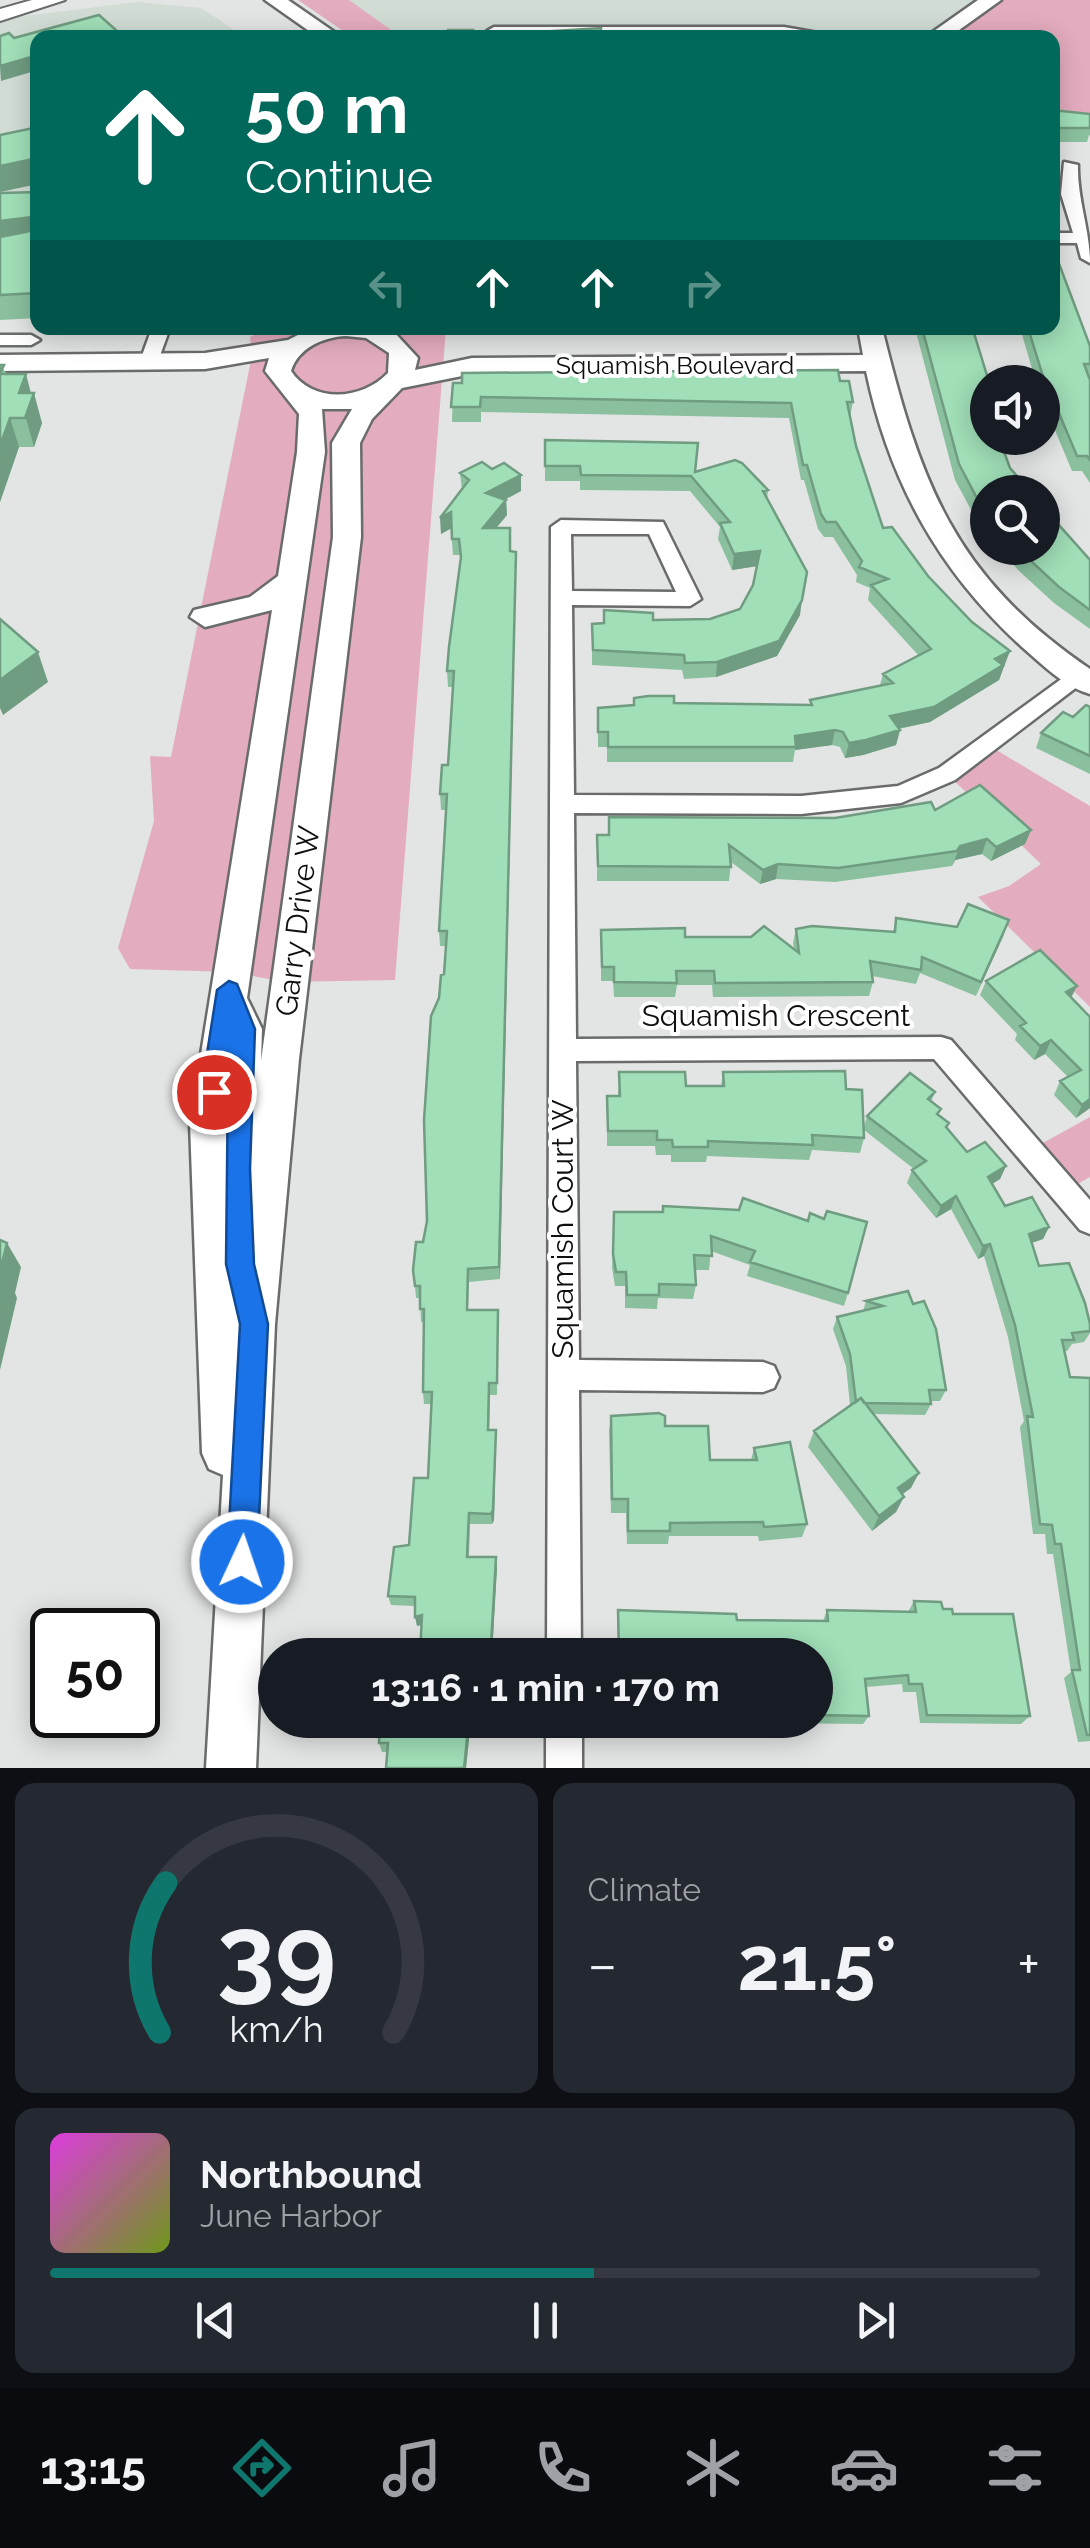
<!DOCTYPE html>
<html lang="en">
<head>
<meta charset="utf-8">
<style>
  :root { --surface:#171b24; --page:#242831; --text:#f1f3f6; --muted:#9ea1a6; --line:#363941; --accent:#0f766e }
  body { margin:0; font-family:Raleway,sans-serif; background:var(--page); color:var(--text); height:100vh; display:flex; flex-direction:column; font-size:38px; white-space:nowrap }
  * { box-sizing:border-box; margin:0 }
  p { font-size:32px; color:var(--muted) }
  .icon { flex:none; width:55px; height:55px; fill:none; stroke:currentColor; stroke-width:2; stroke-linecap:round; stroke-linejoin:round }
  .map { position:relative; height:1768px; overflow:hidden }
  .drawer { display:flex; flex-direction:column; gap:15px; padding:15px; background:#0d0f14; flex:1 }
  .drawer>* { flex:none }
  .banner { position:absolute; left:30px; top:30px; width:1030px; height:305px; border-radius:20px; box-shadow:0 5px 25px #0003; background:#00695c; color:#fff; overflow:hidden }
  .fabs { position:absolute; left:970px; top:365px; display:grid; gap:20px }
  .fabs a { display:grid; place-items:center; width:90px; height:90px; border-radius:50%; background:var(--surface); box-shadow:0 5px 25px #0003; font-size:50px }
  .speed { position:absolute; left:30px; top:1608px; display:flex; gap:20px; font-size:50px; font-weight:700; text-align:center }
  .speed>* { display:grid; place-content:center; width:130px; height:130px; border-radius:50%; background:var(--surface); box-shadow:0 5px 25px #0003; line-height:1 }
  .speed .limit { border:5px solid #111; border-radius:15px; background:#fff; color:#111 }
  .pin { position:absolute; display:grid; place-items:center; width:85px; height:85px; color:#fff; margin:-42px; border:5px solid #fff; border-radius:50%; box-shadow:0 2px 10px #0007 }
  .me { position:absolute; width:110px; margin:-55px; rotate:3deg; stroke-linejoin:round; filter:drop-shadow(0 0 8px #0008) }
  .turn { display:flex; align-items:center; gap:35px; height:210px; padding:0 50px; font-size:45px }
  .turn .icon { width:130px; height:130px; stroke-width:2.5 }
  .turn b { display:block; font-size:70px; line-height:85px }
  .lanes { display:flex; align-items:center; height:95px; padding:0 50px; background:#0003; justify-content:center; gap:50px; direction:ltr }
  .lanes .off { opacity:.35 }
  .big { font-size:75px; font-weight:700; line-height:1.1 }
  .drawer .widget { flex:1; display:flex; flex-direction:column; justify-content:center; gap:15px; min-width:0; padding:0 35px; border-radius:20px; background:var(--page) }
  .drawer .dial { align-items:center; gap:0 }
  .dial svg { height:260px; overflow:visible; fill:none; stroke:var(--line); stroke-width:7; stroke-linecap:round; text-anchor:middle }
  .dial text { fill:var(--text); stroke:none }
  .song { display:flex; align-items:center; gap:30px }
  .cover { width:120px; height:120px; border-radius:15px; background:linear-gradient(135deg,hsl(300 70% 55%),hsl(80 70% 35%)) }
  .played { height:10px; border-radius:5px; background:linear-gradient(90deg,var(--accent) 55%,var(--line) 55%) }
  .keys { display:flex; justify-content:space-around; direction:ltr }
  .heat { display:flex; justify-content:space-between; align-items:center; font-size:55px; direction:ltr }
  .drawer .tiles { flex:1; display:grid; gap:15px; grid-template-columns:1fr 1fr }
  .widget:last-child { grid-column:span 2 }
  .trip { position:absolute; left:258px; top:1638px; width:575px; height:100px; border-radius:50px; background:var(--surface); box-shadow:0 5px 25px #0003; font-weight:700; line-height:100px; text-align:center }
  .menu { display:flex; height:160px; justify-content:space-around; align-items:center; background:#090b0e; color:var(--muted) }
  .menu .icon { width:70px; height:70px }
  .menu .active { color:var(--accent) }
  .menu b { font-size:45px; color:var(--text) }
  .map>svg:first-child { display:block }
  .built { fill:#d1dcd5 }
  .green { fill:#e4acbf }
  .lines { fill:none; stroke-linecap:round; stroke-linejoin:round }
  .street-casing { stroke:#6a6c6b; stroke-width:5 }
  .secondary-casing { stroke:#6a6c6b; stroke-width:5 }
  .primary-casing { stroke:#6a6c6b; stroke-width:4 }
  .street { fill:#fff; fill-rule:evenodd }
  .secondary { fill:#fff; fill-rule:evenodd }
  .primary { fill:#fff; fill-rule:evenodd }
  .wall { fill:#8ac09e }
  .shaded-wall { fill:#709c81 }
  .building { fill:#a0dfb8; stroke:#709c81; stroke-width:2.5 }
  .route { fill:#1a73e8; stroke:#114b97; stroke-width:2.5 }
  .labels { text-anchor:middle; stroke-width:8; stroke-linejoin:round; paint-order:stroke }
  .far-street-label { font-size:25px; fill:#0e0f0f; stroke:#fff }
  .street-label { font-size:30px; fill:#0e0f0f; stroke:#fff }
</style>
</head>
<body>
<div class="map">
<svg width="1090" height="1768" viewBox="0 0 1090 1768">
  <rect width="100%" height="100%" fill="#e2e5e3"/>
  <path class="built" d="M347,0H991L934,38L399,37Z
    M137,2L201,8L245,37L38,38L37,209L0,214V19Z"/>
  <path class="green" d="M298,0H349L401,37H352Z
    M991,0H1090V122L1053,118L1052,38H934Z
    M268,328H446L395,980L284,982L232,972L130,969L118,948L154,821L150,756L171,757L252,355L250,337Z
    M988,745L1090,806V1007L978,897L1009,886L1041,864L947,774Z
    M1090,1117V1177L1067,1190L1032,1149Z"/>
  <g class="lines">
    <g class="street-casing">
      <path id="street" d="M494,27H784L847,38H491L487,31Z
        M1064,162L1078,165C1077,199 1090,229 1090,263L1081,258L1077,243H1052V233H1073L1061,194Z
        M152,328H170L158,361L149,367L140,361Z
        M0,335H31L40,340L31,345H0Z
        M561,520L663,522L701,599L690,606L572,605L574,795L801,796L898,786L939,768L1071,672L1079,669L1090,677L955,780L901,803L801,814L574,813L576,1039L941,1037L951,1040L1090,1200V1234L1080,1230L934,1059L576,1061L579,1360L763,1362L774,1366L779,1377L774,1388L763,1392L579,1390L581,1655H547L551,527ZM571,534H649L676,592L572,591Z
        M546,1720H582V1768H546Z"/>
    </g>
    <g class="secondary-casing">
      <path id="secondary" d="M265,0H288L343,38H319Z
        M978,0H1001L948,38H924Z
        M312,328L393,331L418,358L415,370L472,358L863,355L858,328H882C920,481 952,575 1090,669V694C1063,686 1042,664 1021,646C938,570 889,481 866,371L472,374L402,388L372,419L360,443L361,537L299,1059L275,1324L256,1768H206L223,1475L209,1469L202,1453L190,1123L272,610L205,627L190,617L194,610L250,597L278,576L297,452L299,414L265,371L269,358L205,369L0,371V355L205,353L288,340ZM346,336L366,338L389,353L388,373C362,400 313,404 291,371C298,348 323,337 346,336ZM322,409H352L332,443L333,537L261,1061L262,1029L247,998L325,452Z"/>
    </g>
    <g class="primary-casing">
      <path id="primary" d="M32,0H65L0,21V9Z"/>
    </g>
    <use href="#street" class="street"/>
    <use href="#secondary" class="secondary"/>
    <use href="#primary" class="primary"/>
  </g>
  <path class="wall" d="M1052,110L1090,114V136L1089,135L1087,142H1052Z
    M38,192V318L0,320V193Z
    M75,328H120L119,333H76Z
    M451,328H827L826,334L451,331Z
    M915,328H968L988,492V532L975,517L955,480Z
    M1020,328H1052L1090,346V483L1082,471H1072L1042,399V382H1036Z
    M0,365L7,374L31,393L42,423L34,447H19L0,502Z
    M840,381L853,402L850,417L856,446L883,528L928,576L1005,666L1003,668L999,680L930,722L899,729L900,730L896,745L863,755L845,758L840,747L832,745L795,750L793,762H607V747H598V708L674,703L810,705V700L880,685L883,674L919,656L868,600L870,588L856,582L857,575L833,537H824L818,529L804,480H801L789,418L481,412V422H452L453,383Z
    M545,440L768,490L767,499L800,615L777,656L716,677L684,679L682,670L592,665V624H603L604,610L653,620L710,619L740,609L753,585L757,566L732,570L718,539L720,527L690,491L580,490V481H545Z
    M492,469L521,475V491L506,499L507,515L496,528L500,1279L469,1282L468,1310H498L497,1395H490L489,1430H496V1442L494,1520L492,1524H470L469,1557L497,1567L492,1655H420L421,1625L417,1626L415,1606L391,1605L388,1596L409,1545L428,1478L432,1404H424L423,1392L424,1322H421L420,1298H416L415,1286L427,1221L439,998L444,974L446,946H440L439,931L446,810H441L440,794L448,765L453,687H448L447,671L461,559L460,555H453L451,528L441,534L462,490L460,473Z
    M1000,548H1042L1090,560V629L1054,603L1018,570Z
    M1090,707V774L1036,748L1041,733L1073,717Z
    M935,810L1031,830L1025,844L991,861L982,854L955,860L952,866L835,882L776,879L760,884L731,862L729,881H597V835H609V817L835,818Z
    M896,918L1004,935L976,996L920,973L916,984L872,976L873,982L869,996L713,997L712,985H677L675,997H614L613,981H601V930L685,937L794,949L793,943L796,929L893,932Z
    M986,981L1071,998L1090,1108L1076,1118L1054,1095L1060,1081L1068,1077L1045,1054L1034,1060L1015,1040L1017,1034L980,995Z
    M619,1072L686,1086H721L723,1072L846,1089L864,1127L867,1116L935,1092L931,1102L939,1115L949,1123L947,1128L967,1152L1006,1166L1000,1179L992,1184L1005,1206L1049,1227L1043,1239L1032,1243L1039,1266L1090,1324V1333L1084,1342L1072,1344L1067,1351H1065L1070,1377L1090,1378V1741L1078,1742L1064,1678L1071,1672L1053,1554H1047L1045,1534H1033L1020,1427L1024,1421L1008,1337L984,1256L978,1259L951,1209L936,1218L907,1183L912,1170L914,1169L864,1130V1138L860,1153L812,1150L809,1160L707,1156L706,1162H671V1155H656L655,1146H607V1096H618Z
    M614,1212H662L848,1293L844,1306L747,1276L750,1265L711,1251L709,1270H695L696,1285L693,1299L658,1298L657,1309L625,1308V1286H615L612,1268Z
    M908,1291L946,1390L940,1401H930L931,1404L925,1415L873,1414L911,1488L902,1494L896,1512L872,1531L808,1447L814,1431L850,1405L846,1366L833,1329L837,1317L863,1311L866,1301Z
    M611,1416L665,1426L710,1460H751L754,1448L807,1524L802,1537L759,1541L758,1536H669L668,1544H627L626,1513H611L609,1431Z
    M914,1601L943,1609L953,1614L1030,1716L1021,1724L920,1723L916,1692H903L902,1684L866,1687L869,1716L863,1724L775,1723V1720H815V1655H618V1610L737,1620L823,1621L827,1610L908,1612Z
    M380,1720H471L466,1768H386L387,1752H382L379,1743Z
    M636,1720H720L718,1723H636Z"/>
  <path class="shaded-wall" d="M117,31L119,38H96Z
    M38,55V70L1,81L0,66Z
    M38,158V184L0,192V166Z
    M31,217L38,241L0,247V221Z
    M26,374L32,397L34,393L42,423L34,447L19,393Z
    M10,418L19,447L0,502V446Z
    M521,475V491L487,509L486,493Z
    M506,500L507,515L483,544V528Z
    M451,512L452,528L441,534L440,518Z
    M760,551L758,566L732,570L734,554Z
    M516,567L500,1279L499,1267Z
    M802,600L800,615L777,656L716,677L717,662Z
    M1010,651L999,680L930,722L886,731L890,716Z
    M38,652L48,682L3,715L0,708V680Z
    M835,730L832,745L795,750V736Z
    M900,730L896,745L863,755L845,758L849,743Z
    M1031,830L1025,844L991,861L996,847Z
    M987,839L982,854L955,860L952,866L960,846Z
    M778,864L776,879L760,884L763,870Z
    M1077,986L1070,1000L1066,992Z
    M1051,1040L1045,1054L1034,1060L1040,1046Z
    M1090,1099V1108L1076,1118L1082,1105Z
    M1006,1166L1000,1179L982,1190L988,1177Z
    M956,1196L951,1209L936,1218L941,1206Z
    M1049,1227L1043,1239L1022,1246L1029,1234Z
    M7,1243L21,1267L15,1293L17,1298L0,1370V1271Z
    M990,1244L984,1256L978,1259L983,1246Z
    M496,1430L494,1520L492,1524L491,1514Z
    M919,1473L911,1488L890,1503L898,1488Z
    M904,1497L896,1512L872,1531L879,1516Z
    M496,1557L497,1567L492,1655L491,1646Z
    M422,1615L424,1624L417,1626L415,1617Z
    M469,1720H471L466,1768H464Z"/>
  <path class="building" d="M99,15L117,31L96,38H38V55L0,66V36L9,33L14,38Z
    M601,28L600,37L602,38H542L539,32Z
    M448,30H473V38H447Z
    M832,33L856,38H829Z
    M1052,110L1090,114V128H1052Z
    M38,127V158L0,166V135Z
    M38,192V293L0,295V237L35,230L31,217L0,221V193Z
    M1052,245L1090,346V364H1084L1090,380V460L1087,456H1077L1042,373L1028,328H1052Z
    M922,328H968V330H973L989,382L988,438H999L1010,468L1031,492H988V512L979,502L959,464Z
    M0,365H4L0,374H26L19,393H34L25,418H10L0,446Z
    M838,370L840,381H849L853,402H847L856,446L883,528L892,527L928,576L972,622L1010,651L995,659L1003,665L934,707L890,716L900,730L866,740L849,743L843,732L835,730L795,736L796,747H608V732H598V708L634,705V698L648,696H674V703L812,705L810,700L893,683L883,674L931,649L871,585L888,579L859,567L862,561L836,522H826L821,514L807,465H803L791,403L481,397L480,407H451L453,383H462V373Z
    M545,440L698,443L695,472L735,460L742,463L768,490L763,491L807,572L802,600L779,641L717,662L685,663L684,655L593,650L592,624L604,623V610L653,613V620L710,619L740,609L753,585L760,551L734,554L720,523L730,522L691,476L581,475L580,466H545Z
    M482,462L492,469L504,463L521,475L486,493L506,500L483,528H510V551L516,552L499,1267L468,1269L467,1310H498L497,1383H489L488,1430H496L493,1510L491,1514L469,1513L467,1557H496L491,1646H483V1655H420L422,1615L415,1617V1597L388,1596L394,1547L409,1545L414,1478H428L432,1392H423L424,1309H420V1286H415L413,1270L416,1242H423L427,1221L424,1120L431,1016L439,998L441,975L444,974L447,931H439L447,794H440L442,765H448L454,671H447L449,647L461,557L459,539H452L451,512L440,518L469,480L460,473Z
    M1042,506L1090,560V610L1059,587L1017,548H1042Z
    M0,619L38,652L0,680Z
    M1086,705L1090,707V756L1041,733L1063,712L1073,717Z
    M980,785L1031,830L996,847L987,839L960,846L957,851L838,868L778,864L763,870L729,845L731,867L598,866L597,835H609V817L835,818L931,802L935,810Z
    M968,904L1009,920L981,982L922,957L921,970L870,961L873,982L715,983L714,971H676L677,983L614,982V967H602L601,930L685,928V937H751L764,926L799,953L796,929L812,926L895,932L896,918L957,927Z
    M1040,950L1077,986L1066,992L1090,1017V1099L1082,1105L1060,1081L1081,1070L1051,1040L1040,1046L1020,1026L1026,1023L986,981Z
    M845,1071L846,1089L862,1090L864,1138L812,1135L813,1145L708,1141V1147H673L672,1140H657V1131H608L607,1096H620L619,1072H685L686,1086H724L723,1072Z
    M910,1073L935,1092L928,1099L941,1109L937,1114L949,1123L946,1127L967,1152L985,1142L1006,1166L988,1177L1005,1206L1032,1197L1049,1227L1029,1234L1039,1266L1069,1263L1085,1303L1090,1324V1331L1072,1333L1074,1340H1062L1070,1377L1090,1378V1735H1087L1072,1670H1080L1061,1544H1055L1052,1525L1040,1524L1027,1416L1033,1417L1015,1325L990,1244L983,1246L956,1196L941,1206L912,1170L926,1161L867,1116Z
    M743,1198L808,1221L810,1213L824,1219L827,1211L867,1222L848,1293L750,1262L755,1251L711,1236L712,1256L694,1255L696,1285L659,1284V1295H627L626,1272H616L613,1254L614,1212H663V1206L739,1210Z
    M0,1240L7,1243L0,1271Z
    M908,1291L913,1304L924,1301L936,1329L946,1390H929L931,1404L864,1403L861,1398L856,1402L850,1354L837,1317L883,1306L866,1301Z
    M861,1398L919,1473L898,1488L904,1497L879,1516L814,1431Z
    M659,1413L665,1416V1426H708L710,1460H757L754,1448L790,1442L807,1524L764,1527L763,1522L670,1523V1531H628V1499H612L611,1416Z
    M914,1601L941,1602L943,1609H952L953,1614H1013L1030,1716L927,1715L922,1684H909L908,1675L865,1679L869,1716L815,1715V1655H619L618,1610L736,1614L737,1620L828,1621L827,1610L916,1612Z
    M380,1720H469L464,1768H386L388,1743H379Z"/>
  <path class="route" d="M229,981L237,984L255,1029L250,1169L254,1264L268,1324L257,1562L253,1573L242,1577L231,1573L227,1562L240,1324L226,1264L228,1078L222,1099H205L201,1092L217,990Z"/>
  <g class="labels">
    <g class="far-street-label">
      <text x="675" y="374">Squamish Boulevard</text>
    </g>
    <g class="street-label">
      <text transform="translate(298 921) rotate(-83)" y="10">Garry Drive W</text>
      <text x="776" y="1026">Squamish Crescent</text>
      <text transform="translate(563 1229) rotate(-90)" y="10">Squamish Court W</text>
    </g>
  </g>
</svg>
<div class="fabs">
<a><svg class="icon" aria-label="sound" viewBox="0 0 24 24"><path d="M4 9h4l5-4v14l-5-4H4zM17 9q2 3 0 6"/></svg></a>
<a><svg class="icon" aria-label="search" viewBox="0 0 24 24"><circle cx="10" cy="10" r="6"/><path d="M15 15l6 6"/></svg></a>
</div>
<div class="speed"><div class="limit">50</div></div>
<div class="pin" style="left:214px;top:1092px;background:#d93025"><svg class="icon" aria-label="arrive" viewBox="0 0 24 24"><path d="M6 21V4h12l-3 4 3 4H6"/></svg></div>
<svg class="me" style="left:242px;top:1562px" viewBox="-20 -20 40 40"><circle r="17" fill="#1a73e8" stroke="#fff" stroke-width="3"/><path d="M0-11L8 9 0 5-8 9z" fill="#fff"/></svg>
<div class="trip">13:16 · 1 min · 170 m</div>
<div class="banner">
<div class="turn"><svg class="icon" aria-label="ahead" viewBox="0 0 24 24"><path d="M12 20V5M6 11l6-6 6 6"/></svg><div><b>50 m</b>Continue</div></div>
<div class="lanes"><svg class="icon off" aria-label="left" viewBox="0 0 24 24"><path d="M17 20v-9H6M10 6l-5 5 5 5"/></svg><svg class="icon" aria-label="ahead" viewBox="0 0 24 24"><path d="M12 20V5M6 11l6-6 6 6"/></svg><svg class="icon" aria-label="ahead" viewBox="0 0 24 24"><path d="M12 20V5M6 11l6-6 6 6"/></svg><svg class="icon off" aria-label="right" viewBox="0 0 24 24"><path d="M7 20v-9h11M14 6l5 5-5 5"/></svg></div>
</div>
</div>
<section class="drawer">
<div class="tiles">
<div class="widget dial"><svg viewBox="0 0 100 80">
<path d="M14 69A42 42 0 1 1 86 69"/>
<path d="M14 69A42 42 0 0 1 16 23" stroke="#0f766e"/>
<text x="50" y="56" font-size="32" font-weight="700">39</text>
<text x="50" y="72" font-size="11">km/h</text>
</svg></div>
<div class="widget"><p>Climate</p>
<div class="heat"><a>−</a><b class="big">21.5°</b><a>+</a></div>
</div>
<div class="widget">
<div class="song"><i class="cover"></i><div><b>Northbound</b><p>June Harbor</p></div></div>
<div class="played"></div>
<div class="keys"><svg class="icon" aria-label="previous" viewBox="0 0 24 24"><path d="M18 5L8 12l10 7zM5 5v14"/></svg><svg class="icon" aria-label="pause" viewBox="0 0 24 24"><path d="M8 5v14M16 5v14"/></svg><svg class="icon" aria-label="next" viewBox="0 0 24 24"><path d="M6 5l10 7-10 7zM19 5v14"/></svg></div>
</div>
</div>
</section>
<nav class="menu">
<b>13:15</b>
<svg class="icon active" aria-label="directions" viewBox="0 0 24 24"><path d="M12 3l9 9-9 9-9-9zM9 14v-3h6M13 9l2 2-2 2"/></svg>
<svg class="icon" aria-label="music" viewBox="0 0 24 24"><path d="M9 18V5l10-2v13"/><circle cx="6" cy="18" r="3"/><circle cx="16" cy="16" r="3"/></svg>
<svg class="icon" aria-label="phone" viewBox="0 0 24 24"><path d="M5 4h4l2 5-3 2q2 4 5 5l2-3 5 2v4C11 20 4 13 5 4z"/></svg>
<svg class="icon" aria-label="climate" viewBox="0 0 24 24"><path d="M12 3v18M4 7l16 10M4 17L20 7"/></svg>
<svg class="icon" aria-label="car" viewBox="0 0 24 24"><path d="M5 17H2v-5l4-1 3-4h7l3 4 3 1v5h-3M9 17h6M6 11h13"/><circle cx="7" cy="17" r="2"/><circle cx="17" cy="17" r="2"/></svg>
<svg class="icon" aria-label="filters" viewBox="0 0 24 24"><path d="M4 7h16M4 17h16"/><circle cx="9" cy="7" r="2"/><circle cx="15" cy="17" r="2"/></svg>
</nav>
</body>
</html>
